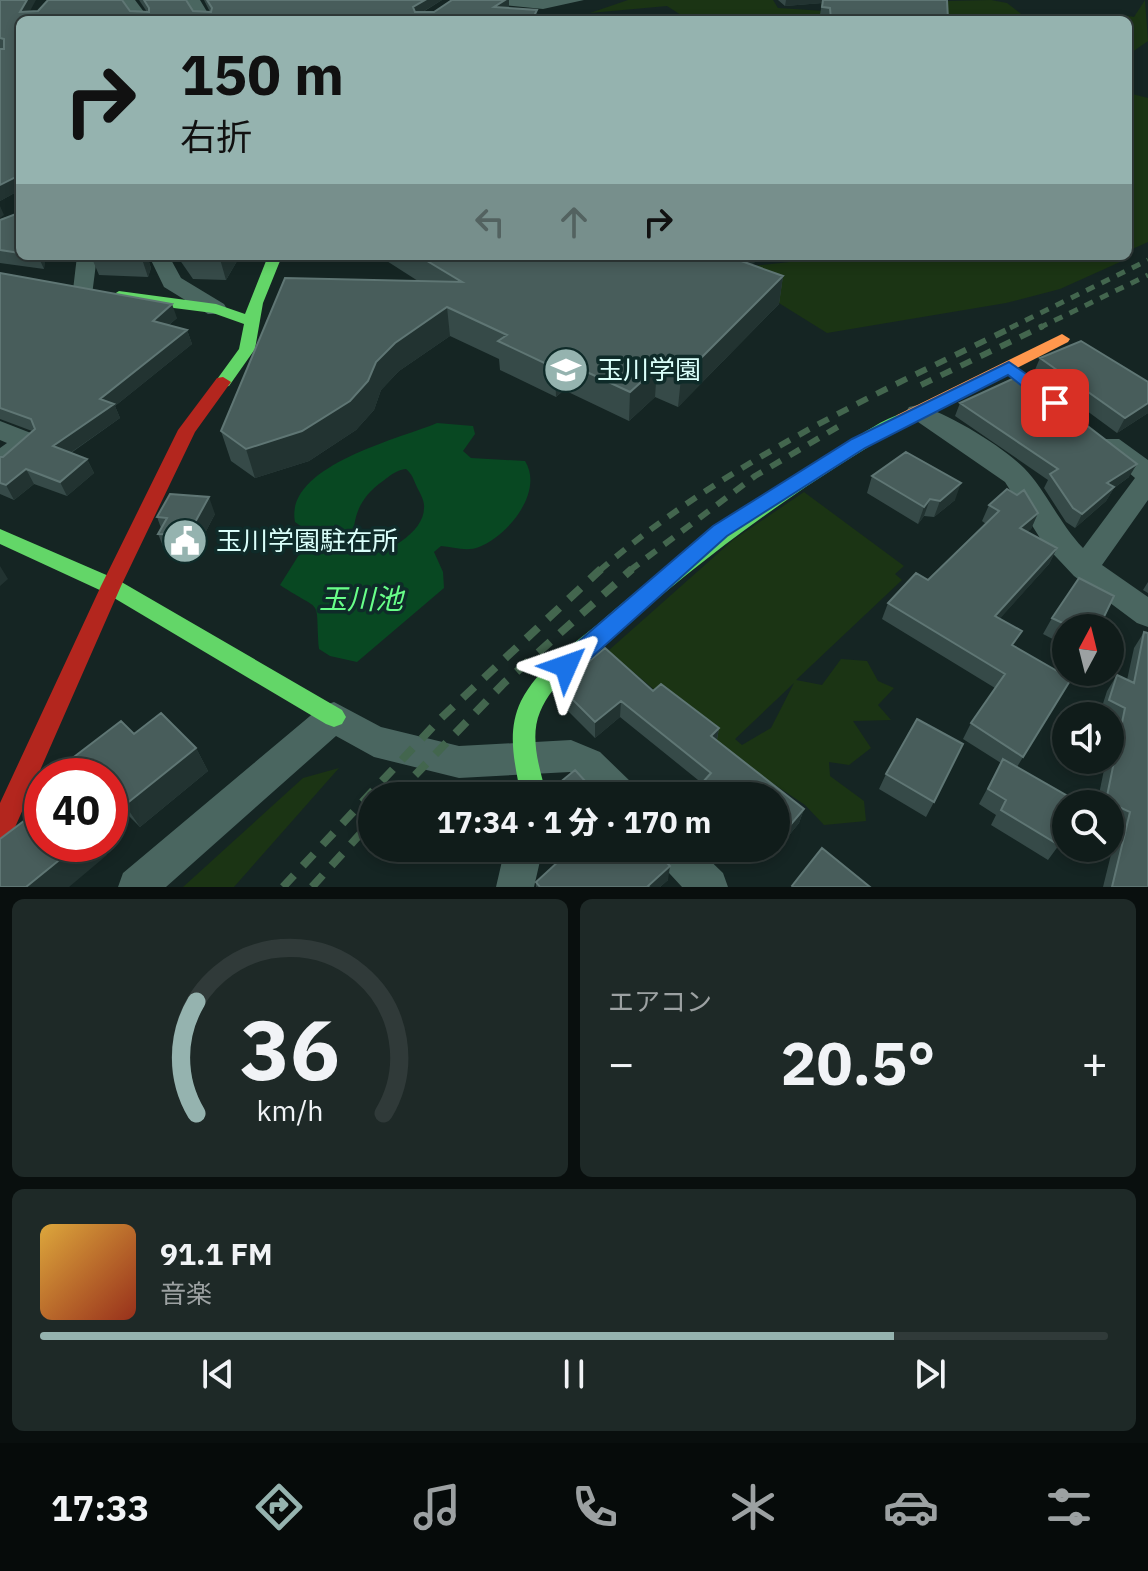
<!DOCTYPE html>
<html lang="ja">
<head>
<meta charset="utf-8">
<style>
  :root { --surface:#101c1a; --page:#1e2927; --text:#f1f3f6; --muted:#9ca1a2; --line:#303a39; --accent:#95b3af }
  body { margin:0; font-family:"IBM Plex Sans","Noto Sans JP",sans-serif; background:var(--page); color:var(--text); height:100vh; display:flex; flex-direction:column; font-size:30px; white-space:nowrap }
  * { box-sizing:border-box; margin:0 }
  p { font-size:26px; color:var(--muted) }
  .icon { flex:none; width:44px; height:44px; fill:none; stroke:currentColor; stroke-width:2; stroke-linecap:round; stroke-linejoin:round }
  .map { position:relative; height:887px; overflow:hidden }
  .side { display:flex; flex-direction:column; gap:12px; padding:12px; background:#090f0e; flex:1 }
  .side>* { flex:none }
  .banner { position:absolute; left:16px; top:16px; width:1116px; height:244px; border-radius:12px; box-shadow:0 4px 12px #0003,0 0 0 2px var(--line); background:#95b3af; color:#111; overflow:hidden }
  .needle { width:52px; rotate:7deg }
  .buttons { position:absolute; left:1052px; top:614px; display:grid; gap:16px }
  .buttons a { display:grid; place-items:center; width:72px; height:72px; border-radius:50%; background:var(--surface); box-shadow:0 4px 12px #0003,0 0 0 2px var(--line); font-size:40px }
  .speed { position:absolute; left:24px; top:758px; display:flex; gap:16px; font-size:40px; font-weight:700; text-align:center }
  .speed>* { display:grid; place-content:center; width:104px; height:104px; border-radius:50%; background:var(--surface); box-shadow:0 4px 12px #0003,0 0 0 2px var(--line); line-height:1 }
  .speed .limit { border:12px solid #d22; background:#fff; color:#111 }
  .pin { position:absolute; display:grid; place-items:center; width:68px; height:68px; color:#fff; margin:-34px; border-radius:16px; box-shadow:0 4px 12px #0006 }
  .me { position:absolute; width:88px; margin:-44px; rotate:47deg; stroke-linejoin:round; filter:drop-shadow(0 0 6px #0008) }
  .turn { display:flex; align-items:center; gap:28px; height:168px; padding:0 32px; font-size:36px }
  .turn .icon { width:104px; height:104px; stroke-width:2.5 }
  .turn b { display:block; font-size:56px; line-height:68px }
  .lanes { display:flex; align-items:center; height:76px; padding:0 32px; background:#0003; justify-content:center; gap:40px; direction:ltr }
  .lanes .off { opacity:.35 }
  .big { font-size:60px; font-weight:800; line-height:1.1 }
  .side .tile { flex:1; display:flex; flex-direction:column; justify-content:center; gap:12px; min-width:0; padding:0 28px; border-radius:12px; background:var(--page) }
  .side .dial { align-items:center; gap:0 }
  .dial svg { height:208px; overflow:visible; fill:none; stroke:var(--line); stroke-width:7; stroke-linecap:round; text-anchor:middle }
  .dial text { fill:var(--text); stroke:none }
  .song { display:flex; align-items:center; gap:24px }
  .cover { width:96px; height:96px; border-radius:12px; background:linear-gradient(135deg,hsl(40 70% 55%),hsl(10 70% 35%)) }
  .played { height:8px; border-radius:4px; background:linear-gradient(90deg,var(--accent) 80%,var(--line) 80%) }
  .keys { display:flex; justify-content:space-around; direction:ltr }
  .heat { display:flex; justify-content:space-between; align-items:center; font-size:44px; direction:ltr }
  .side .tiles { flex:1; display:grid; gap:12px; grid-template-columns:1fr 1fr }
  .tile:last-child { grid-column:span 2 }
  .trip { position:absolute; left:358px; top:782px; width:432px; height:80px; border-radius:40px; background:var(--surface); box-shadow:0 4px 12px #0003,0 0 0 2px var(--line); font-weight:800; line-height:80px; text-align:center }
  .dock { display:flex; height:128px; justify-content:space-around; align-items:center; background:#060b0a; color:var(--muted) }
  .dock .icon { width:56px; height:56px }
  .dock .selected { color:var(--accent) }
  .dock b { font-size:36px; color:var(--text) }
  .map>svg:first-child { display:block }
  .green { fill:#1b3414; fill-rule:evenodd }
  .water { fill:#084822; fill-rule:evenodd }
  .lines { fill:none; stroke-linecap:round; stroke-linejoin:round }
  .street { fill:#4a6660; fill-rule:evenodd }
  .fast { fill:#63d668; fill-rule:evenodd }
  .slow { fill:#ff974d; fill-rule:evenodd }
  .jam { fill:#b3261e; fill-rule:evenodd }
  .rail-far2 { stroke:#43664e; stroke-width:5; stroke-dasharray:9 8; stroke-linecap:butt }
  .rail-far1 { stroke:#43664e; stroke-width:6; stroke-dasharray:12 10; stroke-linecap:butt }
  .rail { stroke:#43664e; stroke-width:8; stroke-dasharray:16 13; stroke-linecap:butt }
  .wall { fill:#364a48 }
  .shaded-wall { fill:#223331 }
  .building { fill:#485d5b; stroke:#5f7674; stroke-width:2 }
  .route { fill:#1a73e8; stroke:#114b97; stroke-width:2 }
  .labels { text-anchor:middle; stroke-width:7; stroke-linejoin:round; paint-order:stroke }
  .poi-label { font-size:26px; fill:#dafffa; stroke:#0f2b29; text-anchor:start }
  .water-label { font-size:28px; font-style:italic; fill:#68ff89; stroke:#0f2b29 }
</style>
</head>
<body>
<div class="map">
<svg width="1148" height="887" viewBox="0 0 1148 887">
  <rect width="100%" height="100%" fill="#152523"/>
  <path class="green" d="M628,0H773L778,8L825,11L821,4L991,0L1007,3L1029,20H679L681,15L667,6L590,13Z
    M1145,0L1148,41L1128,55V20H1108L1118,14L1134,17Z
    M1128,93L1148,98V242L1128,251Z
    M846,256H1124L1120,262L1060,289L1006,303L827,333L724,269Z
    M804,492L904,566L895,574L902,580L796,680L822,685L841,659L867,661L878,681L894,688L878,705L891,720L853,721L871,748L849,765L829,762L830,776L864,801L866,821L824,825L805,805L742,763L608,651L733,540ZM794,683L771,728L742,745L735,739Z
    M339,768L234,887H183L303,778Z"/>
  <path class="water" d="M437,423L473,426L475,434L463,451L471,458L525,461C544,491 509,535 479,547C467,552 453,547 441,546L434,552L443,572L444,588L357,662L330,656L319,649C315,594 325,615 280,585L312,534L295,522C284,466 399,439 437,423ZM406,469C412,474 413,478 416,485C419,492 425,500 424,508C424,533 385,555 363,555L353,544C353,516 359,498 383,481C391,475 396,470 406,469Z"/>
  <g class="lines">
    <path class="street" d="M121,0H135L150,20H136Z
      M186,0H200L212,20H198Z
      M487,0H584L543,9L494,4Z
      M77,256H97L92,295H76L73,290Z
      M149,256H169L181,278L224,304L227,309L224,314H208L164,287Z
      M918,405C948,413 1002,446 1024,468C1045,489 1059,523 1083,548L1135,478L1097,445L1101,439H1119L1148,460V500L1102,565L1148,597V627L1137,623L1074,576L1043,543L1005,482L905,413L909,407Z
      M0,421L36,435L40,441L9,469L0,471V448L7,443L0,440Z
      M334,702L381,727L459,746L571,740L600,752L633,784L638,796H596L570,772L459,778L374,757L336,736L166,887H118L123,873L322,706Z
      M505,848H543L534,887H496Z
      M652,848H697L723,873L728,887H682L658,861Z"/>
    <path class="fast" d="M268,256H282L263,303L255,349L229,386L223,387L215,382L239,349L244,324L213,313L119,301L111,296L119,291L216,304L245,314Z
      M903,413L912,419L909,423C802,484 704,556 612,638C587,659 553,680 540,712C529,738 540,770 547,796H521C515,764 506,732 521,701C538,668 570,647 598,624C675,557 756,497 844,445C862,434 883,419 903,413Z
      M0,529L118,580L342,710L346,717L342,724L334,727L326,724L104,592L0,544Z"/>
    <path class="slow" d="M1062,334L1070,339L1068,342L909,423L903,425L894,419L897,415Z"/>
    <path class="jam" d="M223,377L231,382L195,432L121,586L9,841L0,845V803L101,586L178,430L217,378Z"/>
    <path class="rail-far2" d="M1010,328L1148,260
      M1039,328L1148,275"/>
    <path class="rail-far1" d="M921,385L1043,326
      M599,571C723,464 869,397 1015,326
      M629,571L755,476L846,422"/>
    <path class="rail" d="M395,796L504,683L632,569
      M283,887L440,719L601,569
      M312,887L372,821"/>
  </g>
  <path class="wall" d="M0,0L30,11L147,12L139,0H186L193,11L210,12L204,0H442L423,12L509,8L537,10L20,20V190L0,201Z
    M778,0H947V20H819L822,3L785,6Z
    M20,203V256H45L44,269L0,263V219L16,214Z
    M91,256H147L151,268L148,277L99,275Z
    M177,256H240L226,280L193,279Z
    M379,256H756V261L751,265L783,276L779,304L678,407L655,397L629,421L564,390L556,397L500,370L499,359L450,336L399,371L381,390L374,410L356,430L309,461L255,478L231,461L221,431L418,281Z
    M0,273L177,318L169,325L187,330L192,344L115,406L120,418L71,453L87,459L94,473L67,496L34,484L14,500L0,494V457H3L32,431L0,419Z
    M1040,358L1148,382V413L1117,433L1034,372Z
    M960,403L1129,477L1114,488L1106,501L1075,528L1066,522L1044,488L1048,480L955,416Z
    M872,476L955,500L934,517L924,516L918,524L867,493Z
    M989,505L1038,513L1031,529L1027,532L1057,548L1049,564L1000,618L1014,647L1071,679L1017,767L1059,845L1048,860L991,825L996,815L979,804L1001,763L963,739L971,723L995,688L882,619L888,603L928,580L986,524L982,521Z
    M215,514L195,552L165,551L158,534L161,528L157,517Z
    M1148,582V593L1143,590Z
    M1114,596L1098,628H1066V646L1043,634L1052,618Z
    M1144,632L1148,887H1103L1118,826L1110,822V804H1097L1106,760H1110V742L1114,723L1110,721V716H1099L1107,691L1117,675L1127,680L1134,648Z
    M653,691L719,728L717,740L804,809L799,823L782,844L776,840V796H701L703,784L620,717L595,738L565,708V692Z
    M134,734L196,748L208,771L140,827L127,814L110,828V776Z
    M886,774L934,802L926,817L879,789Z
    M563,848H652L668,880L660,887H536V882L567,853Z"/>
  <path class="shaded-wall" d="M27,0H36L25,20L20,12Z
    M425,0H442L414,17L413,7Z
    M505,0H509V9L494,7Z
    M786,0H824L823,3L785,6Z
    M537,10L538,20H532Z
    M20,175V190L0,201V185Z
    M0,206L4,215L0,218Z
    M38,256H46L44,269Z
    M141,256H147L151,268L148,277Z
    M222,256H240L226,280L220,259Z
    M735,256H756V261L729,285L733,258Z
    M783,276L779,304L678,407L681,378Z
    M172,304L177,318L158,334L153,321Z
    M447,307L450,336L399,371L381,390L374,410L356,430L309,461L255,478L246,449L376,362L395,343Z
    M187,330L192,344L115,406L120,418L60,460L53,446L100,399Z
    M563,361L564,390L556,397L555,368Z
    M657,368L655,397L629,421L630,392Z
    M1148,403V413L1117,433L1125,418Z
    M87,459L94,473L67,496L60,482Z
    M1137,464L1129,477L1114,488L1106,501L1075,528L1082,514L1107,483Z
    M26,469L34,484L14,500L6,485Z
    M961,483L955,500L934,517L940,501Z
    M209,497L215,514L195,552L188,535Z
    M930,499L924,516L918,524L924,507Z
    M1038,513L1031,529L1012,545L1020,528Z
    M1057,548L1049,564L988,632L995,616Z
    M0,566L8,579L0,586Z
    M621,701L620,717L595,738V722Z
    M719,728L716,744L711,736Z
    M196,748L208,771L140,827L125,805Z
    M113,792L127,814L110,828V794Z
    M804,809L799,823L782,844L786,830Z
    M79,844H99L107,855L69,887H26Z
    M670,866L668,880L660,887H648Z"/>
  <path class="building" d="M0,0H27L20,12L38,11L48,0H122L130,11L149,12V8L144,0H186L193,11L211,12L212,8L207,0H425L413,7L415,12H434L452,0H505L494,7L537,10L532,20H20V175L0,185V49H4V39L0,38Z
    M823,0H947L948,19L897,15L899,20H831L830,8L822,7Z
    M20,203V237L19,238H20V253L0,250V220L16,214L17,204Z
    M185,256H222L220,259L186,258Z
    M419,256H735L733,258L783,276L681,378L657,368L630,392L563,361L555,368L498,341L507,335L447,307L395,343L376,362L368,381L350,401L302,431L246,449L221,431L285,278L462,282Z
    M0,273L172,304L153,321L187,330L100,399L114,404L53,446L87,459L60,482L26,469L6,485L0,483V457H3L35,429L31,419L0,408Z
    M1081,341L1148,382V403L1125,418L1040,358Z
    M1021,375L1137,464L1107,483L1114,487L1082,514L1073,508L1050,474L1058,469L960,403Z
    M906,452L961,483L940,501L930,499L924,507L872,476Z
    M1007,489L1017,495L1024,490L1038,513L1020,528L1057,548L995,616L1022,631L1012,645L1071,679L1023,757L971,723L1005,674L888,603L916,573L928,580L999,511L989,505Z
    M170,494L209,497L188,535L158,534L167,518L157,517Z
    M1079,578L1114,596L1100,625L1090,621L1085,628H1073L1052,618Z
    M1144,632L1148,633V887H1112L1130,812L1106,801L1125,708L1109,700L1117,675L1134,683Z
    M605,648L653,691L661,684L719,728L711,736L804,809L786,830L776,821V796H720L703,782L711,773L621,701L595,722L565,692L568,679Z
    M161,713L196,748L125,805L113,792L110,794V776H49L121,721L134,734Z
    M917,719L963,744L934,802L886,774Z
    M1003,759L1078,802L1077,804H1066V830L1059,845L1001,810L1006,800L988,789Z
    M575,770L597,794L595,796H556L558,784Z
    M42,792V844H79L26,887H0V839L41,808L33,798Z
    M573,848H652L670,866L648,886L649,887H540L536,882Z
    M822,848L870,887H793L792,886Z"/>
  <path class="route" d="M1009,362L1062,399V407H1049L1008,375L865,448L727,536L574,673L566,676L558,673L555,666L558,659L713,526L852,439Z"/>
  <defs>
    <g id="university-disc" transform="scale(2.3)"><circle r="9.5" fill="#95b3af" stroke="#0f2b29"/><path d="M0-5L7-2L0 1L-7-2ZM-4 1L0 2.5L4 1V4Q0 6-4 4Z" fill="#fff"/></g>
    <g id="civic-disc" transform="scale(2.3)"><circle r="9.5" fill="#95b3af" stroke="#0f2b29"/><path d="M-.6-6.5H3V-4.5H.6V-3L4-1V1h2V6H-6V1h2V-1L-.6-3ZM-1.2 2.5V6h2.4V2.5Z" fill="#fff"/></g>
  </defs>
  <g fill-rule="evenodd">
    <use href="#university-disc" x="566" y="370"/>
    <use href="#civic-disc" x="185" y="541"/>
  </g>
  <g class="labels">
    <g class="poi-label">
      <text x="597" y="379">玉川学園</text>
      <text x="216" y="550">玉川学園駐在所</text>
    </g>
    <g class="water-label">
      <text x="361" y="609">玉川池</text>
    </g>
  </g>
</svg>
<div class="buttons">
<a><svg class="needle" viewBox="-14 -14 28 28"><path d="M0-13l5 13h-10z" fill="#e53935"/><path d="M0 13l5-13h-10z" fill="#9ca1a2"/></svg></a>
<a><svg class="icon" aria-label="sound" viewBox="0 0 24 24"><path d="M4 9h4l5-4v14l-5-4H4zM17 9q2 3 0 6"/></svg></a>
<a><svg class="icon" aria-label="search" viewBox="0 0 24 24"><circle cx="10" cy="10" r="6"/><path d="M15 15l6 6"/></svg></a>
</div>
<div class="speed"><div class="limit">40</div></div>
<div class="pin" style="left:1055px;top:403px;background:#d93025"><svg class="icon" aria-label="arrive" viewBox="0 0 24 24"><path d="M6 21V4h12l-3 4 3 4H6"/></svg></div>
<svg class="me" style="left:566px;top:666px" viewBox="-20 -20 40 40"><path d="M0-17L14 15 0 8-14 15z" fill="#1a73e8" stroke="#fff" stroke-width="4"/></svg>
<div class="trip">17:34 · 1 分 · 170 m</div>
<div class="banner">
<div class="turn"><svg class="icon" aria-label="right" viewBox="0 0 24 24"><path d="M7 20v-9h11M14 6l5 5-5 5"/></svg><div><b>150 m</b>右折</div></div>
<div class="lanes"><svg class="icon off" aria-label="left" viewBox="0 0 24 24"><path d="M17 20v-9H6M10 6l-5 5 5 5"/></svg><svg class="icon off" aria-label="ahead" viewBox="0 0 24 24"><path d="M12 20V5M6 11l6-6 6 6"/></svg><svg class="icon" aria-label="right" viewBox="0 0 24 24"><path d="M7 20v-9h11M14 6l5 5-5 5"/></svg></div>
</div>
</div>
<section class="side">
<div class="tiles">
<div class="tile dial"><svg viewBox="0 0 100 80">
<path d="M14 69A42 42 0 1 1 86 69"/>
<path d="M14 69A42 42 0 0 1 14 26" stroke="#95b3af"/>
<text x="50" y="56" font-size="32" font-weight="700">36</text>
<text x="50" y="72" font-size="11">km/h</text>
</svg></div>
<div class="tile"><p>エアコン</p>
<div class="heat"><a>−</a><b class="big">20.5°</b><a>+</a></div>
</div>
<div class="tile">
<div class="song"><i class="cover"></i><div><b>91.1 FM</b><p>音楽</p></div></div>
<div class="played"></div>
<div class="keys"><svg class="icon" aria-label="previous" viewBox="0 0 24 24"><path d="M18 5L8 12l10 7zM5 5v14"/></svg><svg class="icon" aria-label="pause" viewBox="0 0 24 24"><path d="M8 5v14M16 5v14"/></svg><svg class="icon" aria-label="next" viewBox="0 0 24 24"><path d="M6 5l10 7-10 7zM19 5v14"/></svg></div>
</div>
</div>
</section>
<nav class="dock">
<b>17:33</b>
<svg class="icon selected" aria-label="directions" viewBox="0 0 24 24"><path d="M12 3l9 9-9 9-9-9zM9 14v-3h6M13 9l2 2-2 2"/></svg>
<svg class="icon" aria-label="music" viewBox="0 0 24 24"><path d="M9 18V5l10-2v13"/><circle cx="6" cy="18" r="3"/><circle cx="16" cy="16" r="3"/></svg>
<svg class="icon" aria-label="phone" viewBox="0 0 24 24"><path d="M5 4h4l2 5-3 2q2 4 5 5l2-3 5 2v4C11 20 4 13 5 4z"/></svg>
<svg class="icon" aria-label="climate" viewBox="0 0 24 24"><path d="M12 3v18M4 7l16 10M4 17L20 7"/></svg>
<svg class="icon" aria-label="car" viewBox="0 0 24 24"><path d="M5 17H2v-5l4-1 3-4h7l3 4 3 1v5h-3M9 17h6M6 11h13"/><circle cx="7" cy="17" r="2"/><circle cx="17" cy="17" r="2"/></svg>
<svg class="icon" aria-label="filters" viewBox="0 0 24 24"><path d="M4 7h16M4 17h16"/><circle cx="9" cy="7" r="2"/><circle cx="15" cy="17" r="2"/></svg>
</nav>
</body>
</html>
